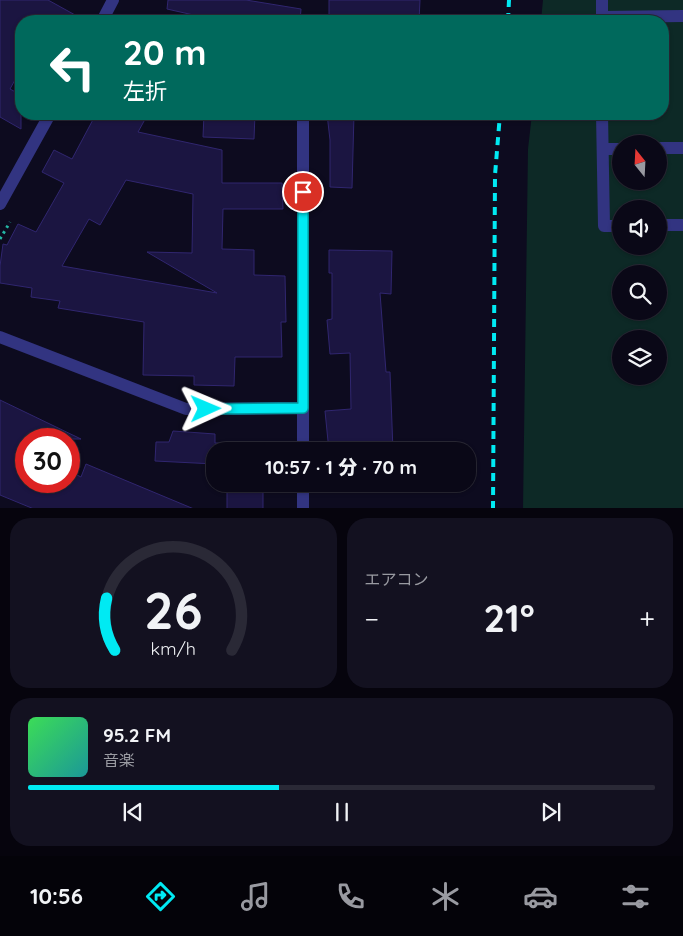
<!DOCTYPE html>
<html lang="ja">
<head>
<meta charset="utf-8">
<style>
  :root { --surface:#0a0817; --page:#131120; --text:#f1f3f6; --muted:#999aa1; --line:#2a2936; --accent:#00eaf3 }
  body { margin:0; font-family:Quicksand,"Noto Sans JP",sans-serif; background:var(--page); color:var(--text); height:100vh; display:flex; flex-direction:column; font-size:19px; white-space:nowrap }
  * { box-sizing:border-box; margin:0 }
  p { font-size:16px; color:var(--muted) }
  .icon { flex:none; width:28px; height:28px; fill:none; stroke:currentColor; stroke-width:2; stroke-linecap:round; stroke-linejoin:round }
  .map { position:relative; height:508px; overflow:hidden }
  .details { display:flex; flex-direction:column; gap:10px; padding:10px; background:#06040d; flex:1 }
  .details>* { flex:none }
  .guide { position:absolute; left:15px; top:15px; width:654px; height:105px; border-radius:20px; box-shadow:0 1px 4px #0004,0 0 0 1px var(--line); background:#00695c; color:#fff; overflow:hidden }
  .needle { width:32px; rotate:342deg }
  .controls { position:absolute; left:612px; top:135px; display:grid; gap:10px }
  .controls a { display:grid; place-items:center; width:55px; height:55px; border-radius:50%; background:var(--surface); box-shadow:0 1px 4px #0004,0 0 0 1px var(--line); font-size:25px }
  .speed { position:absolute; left:15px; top:428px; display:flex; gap:10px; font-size:25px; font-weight:700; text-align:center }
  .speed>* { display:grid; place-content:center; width:65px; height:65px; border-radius:50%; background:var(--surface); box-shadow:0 1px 4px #0004,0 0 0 1px var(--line); line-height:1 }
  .speed .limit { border:8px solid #d22; background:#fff; color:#111 }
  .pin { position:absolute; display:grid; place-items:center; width:42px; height:42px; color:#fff; margin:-21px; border:2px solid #fff; border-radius:50%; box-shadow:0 1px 5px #0007 }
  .me { position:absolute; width:55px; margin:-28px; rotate:89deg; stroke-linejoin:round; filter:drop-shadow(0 0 4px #0008) }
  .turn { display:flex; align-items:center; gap:18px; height:105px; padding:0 25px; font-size:22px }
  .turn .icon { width:65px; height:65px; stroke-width:2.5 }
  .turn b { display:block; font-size:35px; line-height:42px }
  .big { font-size:38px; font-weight:800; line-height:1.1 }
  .details .widget { flex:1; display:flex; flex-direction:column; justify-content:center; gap:8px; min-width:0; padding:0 18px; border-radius:20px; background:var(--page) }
  .details .dial { align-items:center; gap:0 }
  .dial svg { height:130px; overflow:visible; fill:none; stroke:var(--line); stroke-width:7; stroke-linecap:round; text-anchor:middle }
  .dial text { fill:var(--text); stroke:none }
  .song { display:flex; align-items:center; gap:15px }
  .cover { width:60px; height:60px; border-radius:8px; background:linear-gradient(135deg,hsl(130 70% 55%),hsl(180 70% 35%)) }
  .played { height:5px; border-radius:2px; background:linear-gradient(90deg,var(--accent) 40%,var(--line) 40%) }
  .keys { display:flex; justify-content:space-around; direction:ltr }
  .heat { display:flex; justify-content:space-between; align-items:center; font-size:28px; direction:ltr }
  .details .tiles { flex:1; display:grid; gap:10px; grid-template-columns:1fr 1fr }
  .widget:last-child { grid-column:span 2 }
  .trip { position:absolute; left:206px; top:442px; width:270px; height:50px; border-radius:20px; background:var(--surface); box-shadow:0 1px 4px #0004,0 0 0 1px var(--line); font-weight:800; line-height:50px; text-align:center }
  .tabs { display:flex; height:80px; justify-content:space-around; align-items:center; background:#040309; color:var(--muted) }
  .tabs .icon { width:35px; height:35px }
  .tabs .current { color:var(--accent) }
  .tabs b { font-size:22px; color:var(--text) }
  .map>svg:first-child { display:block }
  .green { fill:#0d2926; fill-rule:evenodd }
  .building { fill:#1b1541; stroke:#30266f; fill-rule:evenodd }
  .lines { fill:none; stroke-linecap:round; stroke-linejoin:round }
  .path { stroke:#24b7a5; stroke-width:3; stroke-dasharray:2.5 4; stroke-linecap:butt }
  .lane { stroke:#323481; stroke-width:12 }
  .street { stroke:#323481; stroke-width:12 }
  .rail { stroke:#00eaf3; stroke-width:4; stroke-dasharray:8 6; stroke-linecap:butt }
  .route-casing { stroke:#00989e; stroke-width:12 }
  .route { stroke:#00eaf3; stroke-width:9 }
</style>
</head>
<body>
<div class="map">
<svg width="683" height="509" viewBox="0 0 683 509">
  <rect width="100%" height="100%" fill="#0d0b1f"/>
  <path class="green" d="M543,0H683V508L523,509L528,149L532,114H662V21H541ZM621,144H659V181H621ZM621,209H659V246H621ZM621,274H659V311H621ZM621,339H659V376H621Z"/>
  <path class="building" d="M0,0H48L86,21H21V69L10,89L21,95V129L0,117Z
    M168,0H246L301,9L300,21H220L167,9Z
    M329,0H420L419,21H329Z
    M96,114H148L138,132L222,150V183H282L283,209H223L222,249L254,250V275L285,276L286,322H281L282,357H235L234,386L194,385V376L143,375L144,322L58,308L60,301L31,297L32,288L0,283V266L3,244L7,245L18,224L36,232L64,183L42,172L54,150L72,159ZM126,180L193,194L192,253L147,252L217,293L62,266L89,219L100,225Z
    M204,114H255L254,139L203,137Z
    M327,114H354L352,188L330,187V140Z
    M329,250L392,251L391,294L380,293L386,372H390L393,451H329L325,411L351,409L350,353L330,354L327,320L332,319V273H329Z
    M0,400L81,439H26V481H69V471L81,477L86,464L194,509H34L0,495Z
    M173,431L215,434V443L264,444V451H215V464L155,461L156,442H169Z
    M222,484H263V509H227V488H222Z"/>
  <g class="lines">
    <path class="path" d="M0,239L10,222"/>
    <path class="lane" d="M602,0V21
      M602,17L683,16
      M602,114L604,226H621
      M659,148H683
      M603,149H621
      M659,225H683"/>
    <path class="street" d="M102,21L113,0
      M0,204L50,114
      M0,337L186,409L303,408
      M303,451V114
      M303,484V509"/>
    <path class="rail" d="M508,21L509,0
      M493,509L495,175L500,114"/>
  </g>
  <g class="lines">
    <g class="route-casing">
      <path id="route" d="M206,409L303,408V192"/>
    </g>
    <use href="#route" class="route"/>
  </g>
</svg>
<div class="controls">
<a><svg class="needle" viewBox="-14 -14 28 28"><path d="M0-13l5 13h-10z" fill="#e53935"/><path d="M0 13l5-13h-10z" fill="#999aa1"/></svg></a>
<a><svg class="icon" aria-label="sound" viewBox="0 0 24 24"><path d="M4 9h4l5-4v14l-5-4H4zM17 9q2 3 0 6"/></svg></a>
<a><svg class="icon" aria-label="search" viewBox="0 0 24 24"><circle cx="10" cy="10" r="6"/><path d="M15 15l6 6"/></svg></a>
<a><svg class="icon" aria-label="layers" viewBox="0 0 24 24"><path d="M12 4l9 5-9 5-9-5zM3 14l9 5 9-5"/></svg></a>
</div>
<div class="speed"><div class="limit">30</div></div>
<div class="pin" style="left:303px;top:192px;background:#d93025"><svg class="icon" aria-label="arrive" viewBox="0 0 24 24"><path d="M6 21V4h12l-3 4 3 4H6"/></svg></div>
<svg class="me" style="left:206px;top:409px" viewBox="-20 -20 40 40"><path d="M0-17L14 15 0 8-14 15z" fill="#00eaf3" stroke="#fff" stroke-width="4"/></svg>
<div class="trip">10:57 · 1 分 · 70 m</div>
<div class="guide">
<div class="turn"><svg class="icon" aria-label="left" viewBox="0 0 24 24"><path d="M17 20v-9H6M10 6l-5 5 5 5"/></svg><div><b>20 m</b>左折</div></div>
</div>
</div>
<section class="details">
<div class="tiles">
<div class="widget dial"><svg viewBox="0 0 100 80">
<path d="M14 69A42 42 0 1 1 86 69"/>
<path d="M14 69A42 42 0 0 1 9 37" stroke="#00eaf3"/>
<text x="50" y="56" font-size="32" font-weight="700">26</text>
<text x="50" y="72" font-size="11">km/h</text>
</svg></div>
<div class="widget"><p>エアコン</p>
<div class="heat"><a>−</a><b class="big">21°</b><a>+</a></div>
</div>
<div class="widget">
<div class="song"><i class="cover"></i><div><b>95.2 FM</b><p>音楽</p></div></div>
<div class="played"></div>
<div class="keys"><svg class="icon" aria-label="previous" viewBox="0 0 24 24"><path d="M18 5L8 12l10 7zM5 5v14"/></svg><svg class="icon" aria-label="pause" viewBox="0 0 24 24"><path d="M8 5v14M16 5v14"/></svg><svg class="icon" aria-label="next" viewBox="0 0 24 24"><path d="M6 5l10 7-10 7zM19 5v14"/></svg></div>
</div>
</div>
</section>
<nav class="tabs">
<b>10:56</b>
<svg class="icon current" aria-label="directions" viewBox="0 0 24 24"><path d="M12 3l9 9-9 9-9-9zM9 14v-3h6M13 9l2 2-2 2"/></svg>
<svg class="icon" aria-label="music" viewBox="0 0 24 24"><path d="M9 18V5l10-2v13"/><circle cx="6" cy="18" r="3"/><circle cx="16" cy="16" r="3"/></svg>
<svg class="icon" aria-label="phone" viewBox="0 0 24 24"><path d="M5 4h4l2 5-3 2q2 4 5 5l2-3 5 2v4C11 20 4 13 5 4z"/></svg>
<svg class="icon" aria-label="climate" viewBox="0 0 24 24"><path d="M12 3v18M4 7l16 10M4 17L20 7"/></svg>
<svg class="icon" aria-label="car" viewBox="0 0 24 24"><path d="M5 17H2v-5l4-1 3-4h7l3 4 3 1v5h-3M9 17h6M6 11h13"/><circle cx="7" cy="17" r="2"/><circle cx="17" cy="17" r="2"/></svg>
<svg class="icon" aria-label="filters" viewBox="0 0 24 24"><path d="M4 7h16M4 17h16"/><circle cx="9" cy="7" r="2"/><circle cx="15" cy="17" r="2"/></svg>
</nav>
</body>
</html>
